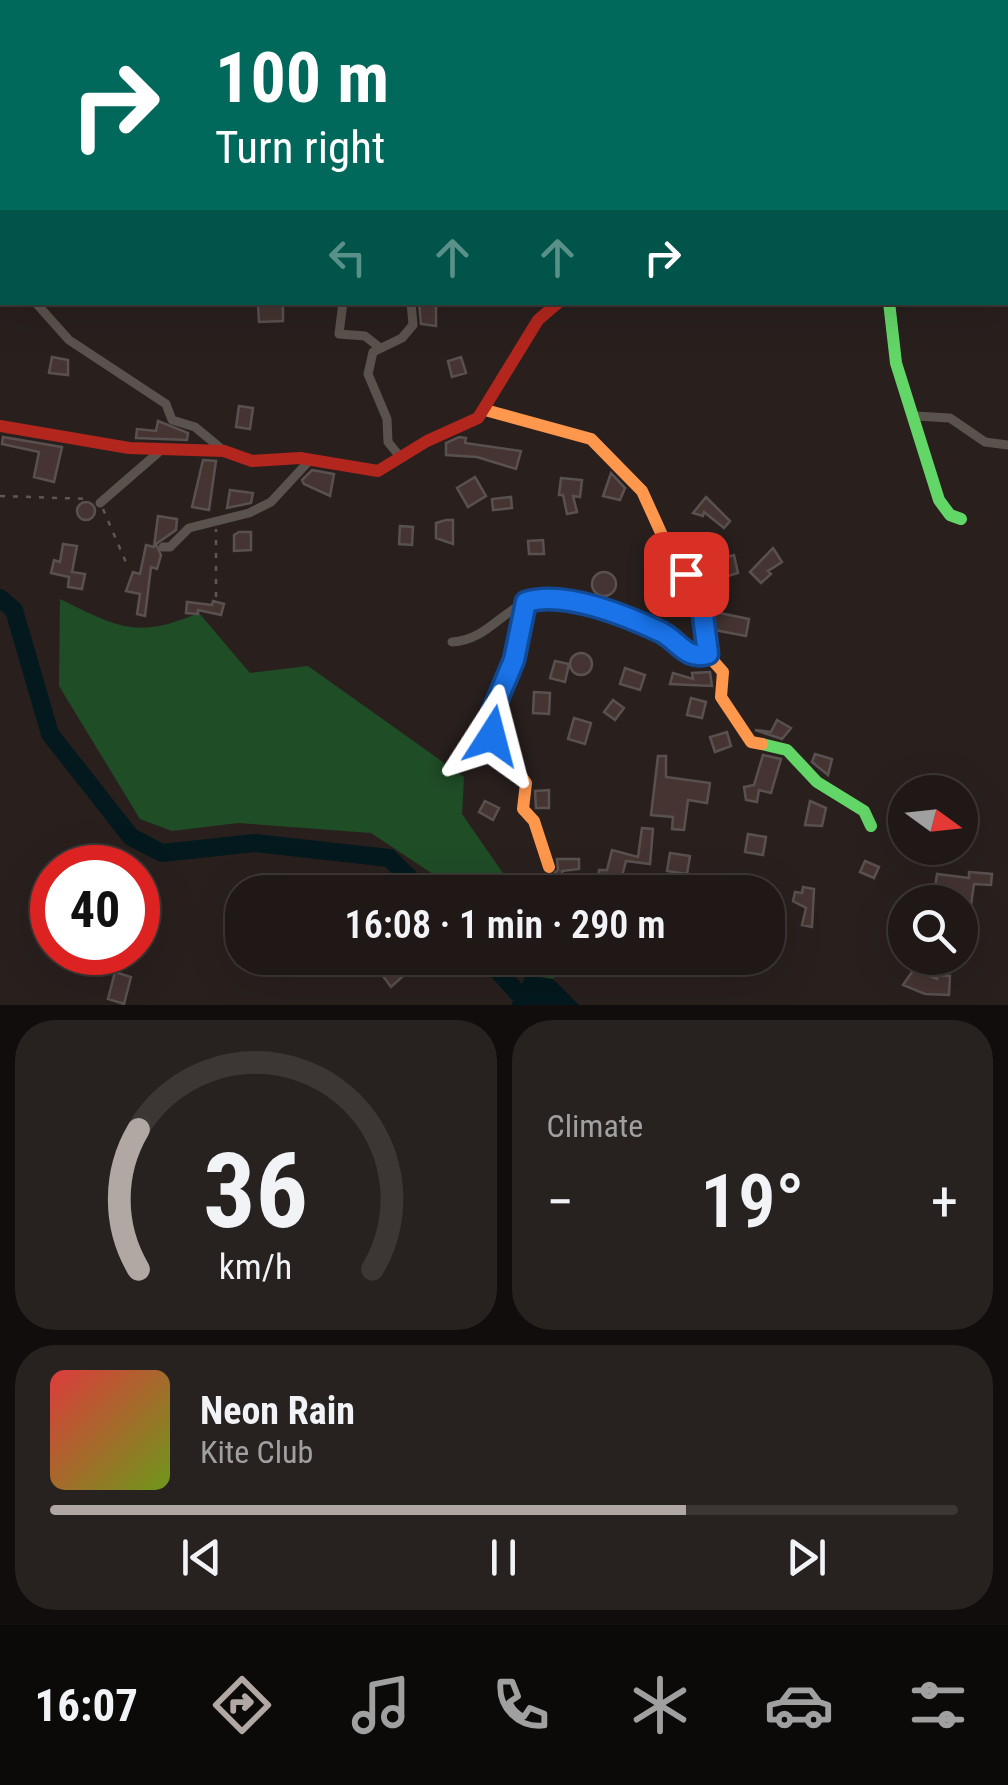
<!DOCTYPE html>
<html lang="en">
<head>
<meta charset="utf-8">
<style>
  :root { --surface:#1f1816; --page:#27211f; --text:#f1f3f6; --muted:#a1a0a1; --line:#3c3735; --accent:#b1a7a3 }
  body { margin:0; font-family:"Roboto Condensed",sans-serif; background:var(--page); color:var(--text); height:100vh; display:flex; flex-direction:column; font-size:38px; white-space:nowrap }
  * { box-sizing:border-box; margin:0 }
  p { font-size:32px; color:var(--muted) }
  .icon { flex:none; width:55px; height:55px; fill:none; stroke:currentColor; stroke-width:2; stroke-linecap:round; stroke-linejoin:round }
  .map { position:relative; height:1005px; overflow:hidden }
  .details { display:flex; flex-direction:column; gap:15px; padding:15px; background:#110d0c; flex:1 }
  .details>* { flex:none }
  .guide { position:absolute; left:0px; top:0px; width:1010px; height:305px; box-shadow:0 10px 40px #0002,0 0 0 2px var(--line); background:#00695c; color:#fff; overflow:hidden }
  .needle { width:65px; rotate:105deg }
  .buttons { position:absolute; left:888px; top:775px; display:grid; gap:20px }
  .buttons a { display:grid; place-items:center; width:90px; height:90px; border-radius:50%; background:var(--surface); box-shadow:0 10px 40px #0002,0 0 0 2px var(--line); font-size:50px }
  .speed { position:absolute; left:30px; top:845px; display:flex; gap:20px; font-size:50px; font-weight:700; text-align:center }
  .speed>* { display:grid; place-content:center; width:130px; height:130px; border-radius:50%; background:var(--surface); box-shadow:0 10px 40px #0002,0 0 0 2px var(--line); line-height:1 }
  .speed .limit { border:15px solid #d22; background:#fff; color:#111 }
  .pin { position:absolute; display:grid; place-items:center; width:85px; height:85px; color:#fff; margin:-42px; border-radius:20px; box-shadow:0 5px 15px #0006 }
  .me { position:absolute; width:110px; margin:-55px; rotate:9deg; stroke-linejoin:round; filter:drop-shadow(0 0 8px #0008) }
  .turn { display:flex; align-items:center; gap:35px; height:210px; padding:0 50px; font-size:45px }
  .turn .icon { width:130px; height:130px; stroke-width:2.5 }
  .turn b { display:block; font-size:70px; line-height:85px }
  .lanes { display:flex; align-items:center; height:95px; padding:0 50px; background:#0003; justify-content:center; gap:50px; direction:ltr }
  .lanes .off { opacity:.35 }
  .big { font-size:75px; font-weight:600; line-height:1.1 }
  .details .widget { flex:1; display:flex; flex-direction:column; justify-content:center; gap:15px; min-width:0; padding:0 35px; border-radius:40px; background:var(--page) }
  .details .dial { align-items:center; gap:0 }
  .dial svg { height:260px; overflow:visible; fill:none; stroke:var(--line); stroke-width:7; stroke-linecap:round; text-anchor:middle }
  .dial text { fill:var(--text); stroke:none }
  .song { display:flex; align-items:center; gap:30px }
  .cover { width:120px; height:120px; border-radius:15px; background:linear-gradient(135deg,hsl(0 70% 55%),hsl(80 70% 35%)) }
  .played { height:10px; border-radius:5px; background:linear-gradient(90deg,var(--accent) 70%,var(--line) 70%) }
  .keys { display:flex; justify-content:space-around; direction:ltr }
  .heat { display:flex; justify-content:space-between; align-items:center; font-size:55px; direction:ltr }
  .details .tiles { flex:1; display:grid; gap:15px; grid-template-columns:1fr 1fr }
  .widget:last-child { grid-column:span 2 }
  .trip { position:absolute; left:225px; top:875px; width:560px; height:100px; border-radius:40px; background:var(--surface); box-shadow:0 10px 40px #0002,0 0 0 2px var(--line); font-weight:600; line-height:100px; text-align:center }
  .tabs { display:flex; height:160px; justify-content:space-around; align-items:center; background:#0c0a09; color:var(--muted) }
  .tabs .icon { width:70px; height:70px }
  .tabs .selected { color:var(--accent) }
  .tabs b { font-size:45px; color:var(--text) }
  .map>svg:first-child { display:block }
  .green { fill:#1f4d26 }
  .water { fill:#04191d }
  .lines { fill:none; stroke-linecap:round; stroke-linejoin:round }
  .river { stroke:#04191d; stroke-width:18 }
  .building { fill:#453431; stroke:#595150; stroke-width:2.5 }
  .path { stroke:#5f5754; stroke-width:2.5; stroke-dasharray:5 8; stroke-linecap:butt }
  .street { stroke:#5a524d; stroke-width:9 }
  .fast { stroke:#63d668; stroke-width:12 }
  .slow { stroke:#ff974d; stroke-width:12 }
  .jam { stroke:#b3261e; stroke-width:12 }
  .route-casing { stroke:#114b97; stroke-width:25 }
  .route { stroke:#1a73e8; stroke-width:18 }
</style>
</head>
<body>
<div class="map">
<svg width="1008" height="1005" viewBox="0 0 1008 1005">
  <rect width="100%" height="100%" fill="#29201e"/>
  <path class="green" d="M458,0H929L459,2Z
    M60,599C119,628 137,639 199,613L250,673L308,666L464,777L462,814L516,892H460L371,833L238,823L172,831L140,819L59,686Z
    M512,958H560L565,965L553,979L526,975Z"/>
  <path class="water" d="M526,975L553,979L579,1005H511Z"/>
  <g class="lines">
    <path class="river" d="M0,598L14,610L50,734L131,837L162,853L255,843L389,858L424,892
      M486,958L529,1005"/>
  </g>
  <path class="building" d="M419,302H436V326L421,324Z
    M283,304V321L259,322L258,305Z
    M52,357L68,360V375L49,373Z
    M461,357L466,373L452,377L448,361Z
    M239,406L253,408L250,429L236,427Z
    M158,421L188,433L187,440L136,438L137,429L156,431Z
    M3,437L62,447L54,482L34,477L39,452L2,444Z
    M459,437L466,438L465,443L521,451L516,469L477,457L446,455V443Z
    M203,460L216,461L209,510L192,507Z
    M312,470L334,474L330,496L304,484L302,480Z
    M611,473L625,488L620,500L603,496Z
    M475,477L486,496L468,507L457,488Z
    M561,478L582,480L580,497L573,496L577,512L567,514L563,495H559Z
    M230,490L253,493L251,503L227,508Z
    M511,497L512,508L493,510L492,499Z
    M706,497L730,521L724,528L704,512L703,516L693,513Z
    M77 511a9 9 0 1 1 18 0a9 9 0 1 1-18 0Z
    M158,516L177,519L176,530L156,544L161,555L157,569L151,567L145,616L137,614L140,594L126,591L133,572L140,574L146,545L154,547Z
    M446,520H453V544L436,538V523Z
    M400,526L413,527L412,545L399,544Z
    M239,532H251V550L234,551V535Z
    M543,540L544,554H529L528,541Z
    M63,544L77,546L72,572L85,574L82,589L68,587L69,577L51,573L54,560L60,562Z
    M773,548L782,562L768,571L771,574L761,583L750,572Z
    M734,555L738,573L722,578L718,559Z
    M592 584a12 12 0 1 1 24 0a12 12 0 1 1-24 0Z
    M213,601L224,604L221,615L198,610V614L186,613L187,602L212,605Z
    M715,612L749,619L746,636L714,630Z
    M570 664a11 11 0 1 1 22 0a11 11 0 1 1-22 0Z
    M555,661L569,664L565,682L550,678Z
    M625,668L645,675L640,690L620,684Z
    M710,672L712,686L670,684L673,673L693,679L692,673Z
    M534,692L550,693L549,714L533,713Z
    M691,698L706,702L702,718L687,715Z
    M613,700L624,708L615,720L604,712Z
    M574,718L591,723L585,744L568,739Z
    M777,720L791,728L782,739L755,730L771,732Z
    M727,732L731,746L715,752L710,737Z
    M815,754L832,759L828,775L812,762Z
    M763,755L781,759L771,793L759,790L757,802L746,800L744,787L754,785Z
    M658,756H666V777L710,783L707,803L688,800L684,830L672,829L673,817L651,815Z
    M549,790V808H536L535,791Z
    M485,801L499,808L493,820L479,812Z
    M810,801L826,808L822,826L805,825Z
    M642,828L653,829L650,864L626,861L621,880L599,879V870H607L612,850L638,857Z
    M748,834L766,837L763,855L745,852Z
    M670,853L690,856L687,874L667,871Z
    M557,859H579V869L562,871L566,892H549L547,880L558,870Z
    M865,861L879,867L874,878L860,872Z
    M969,872L992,874L991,885L974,884L971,905L949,902L951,890L935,888L937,874L969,878Z
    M803,887L814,889L812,927L802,925L806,908L793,901L795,892L802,893Z
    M396,958H423L391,987L377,968Z
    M914,969L937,979L938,975L950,976L949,995L925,994L903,985Z
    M115,972L131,977L124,1004L108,999Z"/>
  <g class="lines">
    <path class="path" d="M0,496L90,499
      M103,509L128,567
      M216,597V529"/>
    <path class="street" d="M35,302L69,340L166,404L172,420L195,427L224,451
      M343,302L339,334L365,336L379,347
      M916,416L950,418L985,442L1008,445
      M401,458L388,442L387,419L368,374L373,352L402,338L413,325L411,302
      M100,503L160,451
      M163,547H170L189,528L249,513L271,502L309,461
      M452,642C485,640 498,615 526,602C554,590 641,620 667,635C676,641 682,649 691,655L707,654"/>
    <path class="fast" d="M889,302L896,363L939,500L950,515L961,519
      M762,744L787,750L817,782L864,811L871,826"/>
    <path class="slow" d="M485,410L591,439L642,491L667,546L701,600L707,654L723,672L721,697L751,742L762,744
      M527,602L514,660L489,720L492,736L526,783L523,809L534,821L549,867"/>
    <path class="jam" d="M0,426L129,448L224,451L252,461L300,458L378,471L427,441L478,418L538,320L559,302"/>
  </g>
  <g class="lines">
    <g class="route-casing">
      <path id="route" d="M492,736L489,720L514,660L526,602C564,590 627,616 661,632C679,641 685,660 708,654L701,600L686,574"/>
    </g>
    <use href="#route" class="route"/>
  </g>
</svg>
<div class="buttons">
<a><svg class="needle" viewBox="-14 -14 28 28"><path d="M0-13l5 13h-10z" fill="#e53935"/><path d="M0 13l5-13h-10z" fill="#a1a0a1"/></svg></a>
<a><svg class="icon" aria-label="search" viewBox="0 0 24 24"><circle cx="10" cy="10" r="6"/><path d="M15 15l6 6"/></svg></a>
</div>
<div class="speed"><div class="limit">40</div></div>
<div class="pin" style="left:686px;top:574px;background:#d93025"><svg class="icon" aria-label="arrive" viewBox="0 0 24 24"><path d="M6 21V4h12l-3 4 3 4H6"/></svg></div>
<svg class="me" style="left:492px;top:736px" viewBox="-20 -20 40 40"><path d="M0-17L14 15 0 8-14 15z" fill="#1a73e8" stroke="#fff" stroke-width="4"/></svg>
<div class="trip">16:08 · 1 min · 290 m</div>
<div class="guide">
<div class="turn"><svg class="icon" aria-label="right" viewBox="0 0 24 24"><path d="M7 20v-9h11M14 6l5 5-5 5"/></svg><div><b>100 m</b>Turn right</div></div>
<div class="lanes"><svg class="icon off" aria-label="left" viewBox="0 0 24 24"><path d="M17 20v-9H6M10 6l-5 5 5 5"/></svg><svg class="icon off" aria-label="ahead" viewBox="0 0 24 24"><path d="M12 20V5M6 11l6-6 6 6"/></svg><svg class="icon off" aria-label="ahead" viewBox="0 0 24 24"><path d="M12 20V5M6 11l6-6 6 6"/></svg><svg class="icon" aria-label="right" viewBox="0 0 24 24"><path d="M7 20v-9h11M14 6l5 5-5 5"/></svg></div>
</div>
</div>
<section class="details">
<div class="tiles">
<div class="widget dial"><svg viewBox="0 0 100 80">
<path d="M14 69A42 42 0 1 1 86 69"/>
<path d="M14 69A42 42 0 0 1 14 26" stroke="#b1a7a3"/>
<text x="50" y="56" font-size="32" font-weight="700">36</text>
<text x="50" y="72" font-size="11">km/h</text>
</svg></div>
<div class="widget"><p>Climate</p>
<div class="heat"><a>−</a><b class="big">19°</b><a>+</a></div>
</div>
<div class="widget">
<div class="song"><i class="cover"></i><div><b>Neon Rain</b><p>Kite Club</p></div></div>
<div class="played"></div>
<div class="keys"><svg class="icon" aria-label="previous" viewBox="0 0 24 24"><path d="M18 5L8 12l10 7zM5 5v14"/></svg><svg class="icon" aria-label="pause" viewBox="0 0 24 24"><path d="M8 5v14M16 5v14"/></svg><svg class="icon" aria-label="next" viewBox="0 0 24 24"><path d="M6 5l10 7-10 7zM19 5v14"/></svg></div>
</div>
</div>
</section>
<nav class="tabs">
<b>16:07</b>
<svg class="icon selected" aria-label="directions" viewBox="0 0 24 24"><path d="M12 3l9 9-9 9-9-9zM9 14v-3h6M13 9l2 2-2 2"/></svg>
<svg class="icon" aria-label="music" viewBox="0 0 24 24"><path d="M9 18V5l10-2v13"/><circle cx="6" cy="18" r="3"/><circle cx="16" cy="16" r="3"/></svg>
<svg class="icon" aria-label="phone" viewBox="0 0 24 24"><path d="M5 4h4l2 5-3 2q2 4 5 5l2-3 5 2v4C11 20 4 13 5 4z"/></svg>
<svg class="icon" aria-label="climate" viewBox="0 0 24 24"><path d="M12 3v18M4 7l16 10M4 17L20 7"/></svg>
<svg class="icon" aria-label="car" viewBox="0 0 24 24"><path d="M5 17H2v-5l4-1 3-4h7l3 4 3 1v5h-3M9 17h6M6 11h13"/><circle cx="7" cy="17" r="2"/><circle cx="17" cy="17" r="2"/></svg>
<svg class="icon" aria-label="filters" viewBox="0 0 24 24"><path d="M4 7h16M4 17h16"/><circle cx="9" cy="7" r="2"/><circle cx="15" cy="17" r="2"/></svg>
</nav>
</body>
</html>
